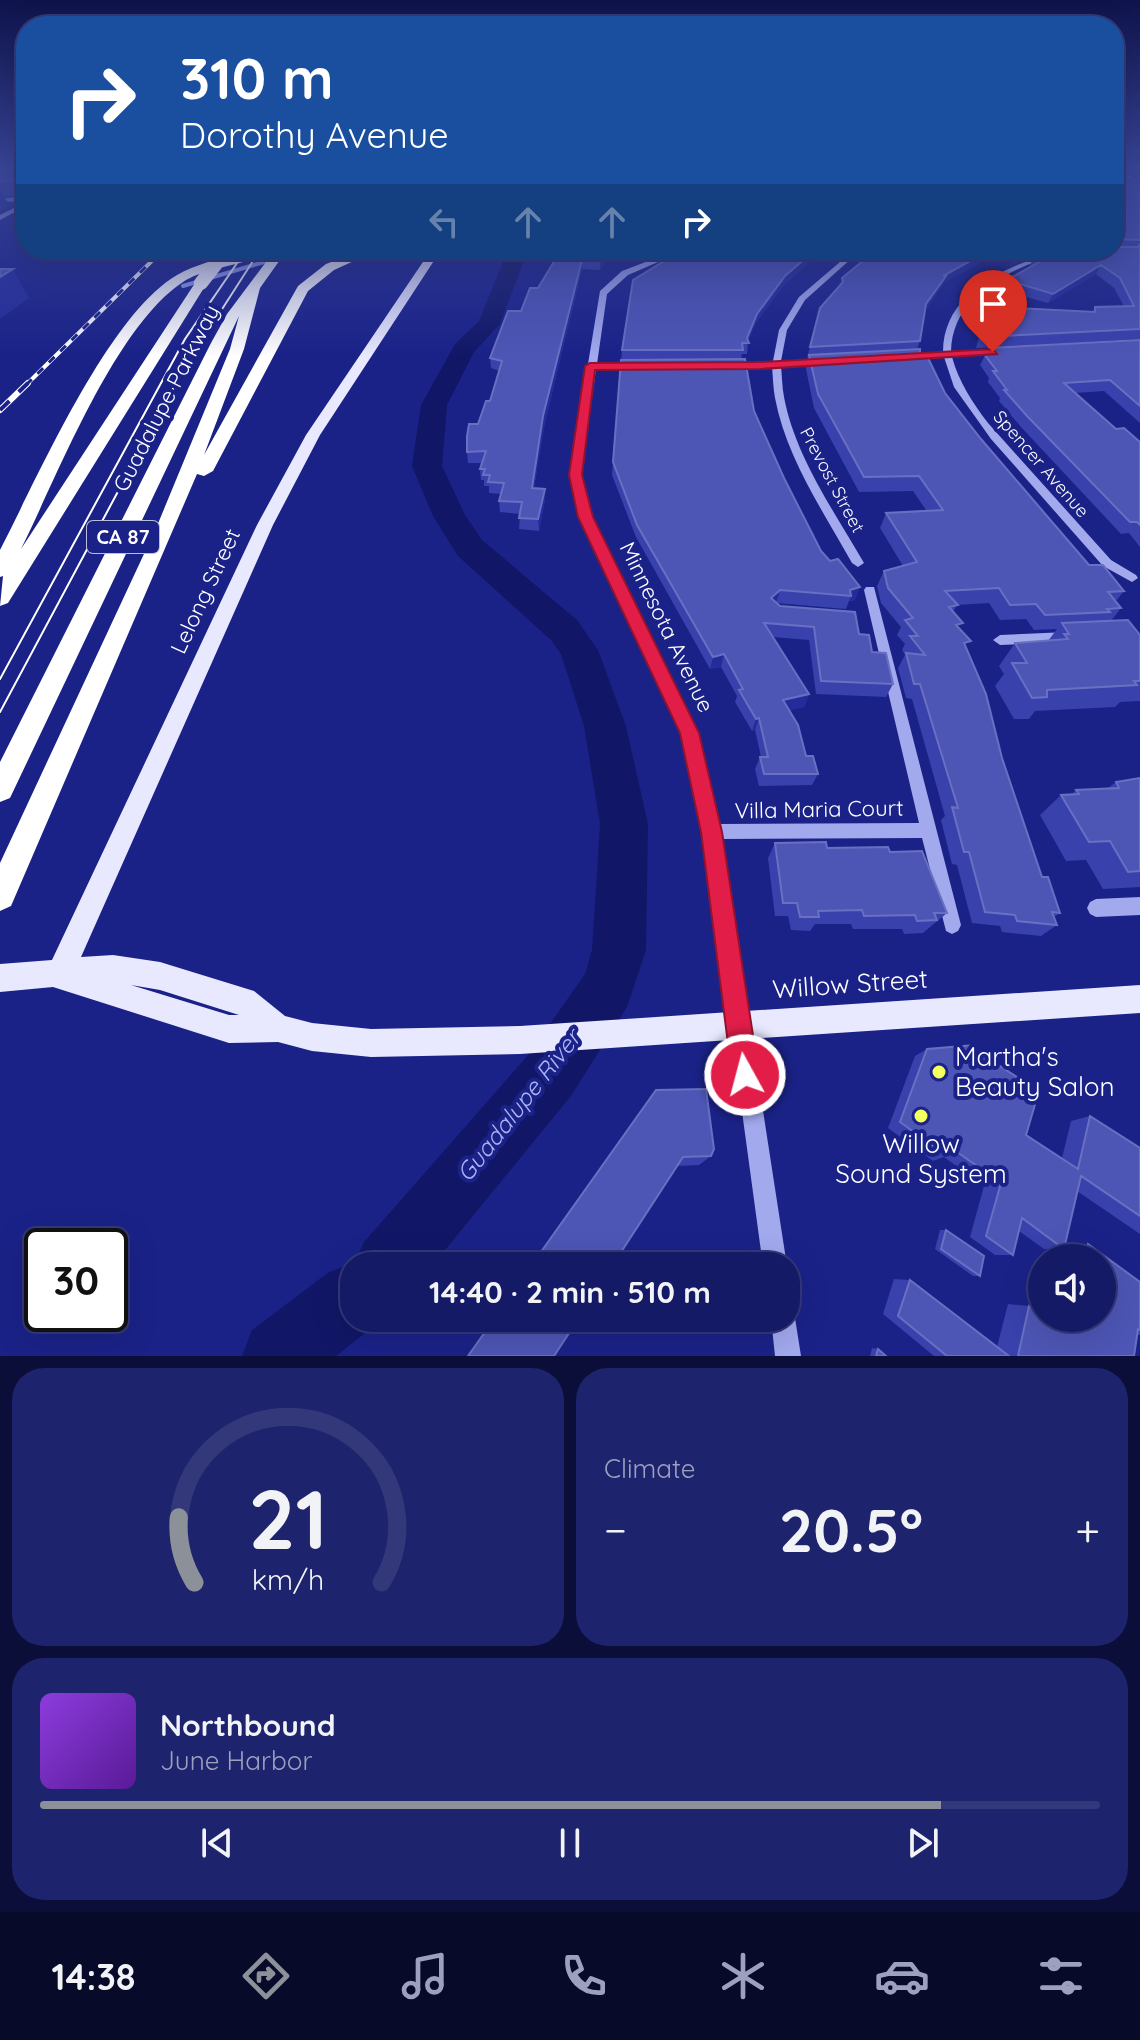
<!DOCTYPE html>
<html lang="en">
<head>
<meta charset="utf-8">
<style>
  :root { --surface:#141a66; --page:#1d236c; --text:#f1f3f6; --muted:#9da1bf; --line:#33387a; --accent:#8c9099 }
  body { margin:0; font-family:Quicksand,sans-serif; background:var(--page); color:var(--text); height:100vh; display:flex; flex-direction:column; font-size:30px; white-space:nowrap }
  * { box-sizing:border-box; margin:0 }
  p { font-size:26px; color:var(--muted) }
  .icon { flex:none; width:44px; height:44px; fill:none; stroke:currentColor; stroke-width:2; stroke-linecap:round; stroke-linejoin:round }
  .map { position:relative; height:1356px; overflow:hidden }
  .drawer { display:flex; flex-direction:column; gap:12px; padding:12px; background:#0b0e38; flex:1 }
  .drawer>* { flex:none }
  .banner { position:absolute; left:16px; top:16px; width:1108px; height:244px; border-radius:32px; box-shadow:0 8px 32px #0002,0 0 0 2px var(--line); background:#1a4fa0; color:#fff; overflow:hidden }
  .fabs { position:absolute; left:1028px; top:1244px; display:grid; gap:16px }
  .fabs a { display:grid; place-items:center; width:88px; height:88px; border-radius:50%; background:var(--surface); box-shadow:0 8px 32px #0002,0 0 0 2px var(--line); font-size:40px }
  .speed { position:absolute; left:24px; top:1228px; display:flex; gap:16px; font-size:40px; font-weight:700; text-align:center }
  .speed>* { display:grid; place-content:center; width:104px; height:104px; border-radius:50%; background:var(--surface); box-shadow:0 8px 32px #0002,0 0 0 2px var(--line); line-height:1 }
  .speed .limit { border:4px solid #111; border-radius:12px; background:#fff; color:#111 }
  .pin { position:absolute; display:grid; place-items:center; width:68px; height:68px; color:#fff; margin:-82px -34px; border-radius:50% 50% 50% 0; rotate:-45deg; box-shadow:0 0 8px #0007 }
  .pin .icon { rotate:45deg }
  .me { position:absolute; width:88px; margin:-44px; rotate:353deg; stroke-linejoin:round; filter:drop-shadow(0 0 6px #0008) }
  .turn { display:flex; align-items:center; gap:28px; height:168px; padding:0 32px; font-size:36px }
  .turn .icon { width:104px; height:104px; stroke-width:2.5 }
  .turn b { display:block; font-size:56px; line-height:68px }
  .lanes { display:flex; align-items:center; height:76px; padding:0 32px; background:#0003; justify-content:center; gap:40px; direction:ltr }
  .lanes .off { opacity:.35 }
  .big { font-size:60px; font-weight:800; line-height:1.1 }
  .drawer .tile { flex:1; display:flex; flex-direction:column; justify-content:center; gap:12px; min-width:0; padding:0 28px; border-radius:32px; background:var(--page) }
  .drawer .dial { align-items:center; gap:0 }
  .dial svg { height:208px; overflow:visible; fill:none; stroke:var(--line); stroke-width:7; stroke-linecap:round; text-anchor:middle }
  .dial text { fill:var(--text); stroke:none }
  .song { display:flex; align-items:center; gap:24px }
  .cover { width:96px; height:96px; border-radius:12px; background:linear-gradient(135deg,hsl(270 70% 55%),hsl(270 70% 35%)) }
  .played { height:8px; border-radius:4px; background:linear-gradient(90deg,var(--accent) 85%,var(--line) 85%) }
  .keys { display:flex; justify-content:space-around; direction:ltr }
  .heat { display:flex; justify-content:space-between; align-items:center; font-size:44px; direction:ltr }
  .drawer .tiles { flex:1; display:grid; gap:12px; grid-template-columns:1fr 1fr }
  .tile:last-child { grid-column:span 2 }
  .trip { position:absolute; left:340px; top:1252px; width:460px; height:80px; border-radius:32px; background:var(--surface); box-shadow:0 8px 32px #0002,0 0 0 2px var(--line); font-weight:800; line-height:80px; text-align:center }
  .tabs { display:flex; height:128px; justify-content:space-around; align-items:center; background:#080a29; color:var(--muted) }
  .tabs .icon { width:56px; height:56px }
  .tabs .selected { color:var(--accent) }
  .tabs b { font-size:36px; color:var(--text) }
  .map>svg:first-child { display:block }
  .lines { fill:none; stroke-linecap:round; stroke-linejoin:round }
  .stream-far1 { stroke:#959eef; stroke-width:3 }
  .stream { stroke:#959eef; stroke-width:4 }
  .river { fill:#111766; fill-rule:evenodd }
  .minor { fill:#a2a9ed; fill-rule:evenodd }
  .major { fill:#e8e9ff; fill-rule:evenodd }
  .highway { fill:#fff; fill-rule:evenodd }
  .tram { stroke:#fff; stroke-width:2 }
  .rail-far1-casing { stroke:#fff; stroke-width:4 }
  .rail-casing { stroke:#fff; stroke-width:6 }
  .rail-far1 { stroke:#1a2288; stroke-width:3; stroke-dasharray:8; stroke-linecap:butt }
  .rail { stroke:#1a2288; stroke-width:4; stroke-dasharray:13; stroke-linecap:butt }
  .highway-bridge-far1 { stroke:#fff; stroke-width:11 }
  .highway-bridge { stroke:#fff; stroke-width:14 }
  .wall { fill:#3841ac }
  .shaded-wall { fill:#232c9a }
  .building { fill:#4d56b5; stroke:#6970c1; stroke-width:2 }
  .route { fill:#e11d48; stroke:#92132f; stroke-width:2 }
  .poi-dot { fill:#f3ff5e; stroke:#1a2288; stroke-width:3 }
  .labels { text-anchor:middle; stroke-width:8; stroke-linejoin:round; paint-order:stroke }
  .far-street-label { font-size:18px; fill:#fff; stroke:#1a2288 }
  .shield { fill:#1a2288; stroke:#babddb; stroke-width:2 }
  .shield-label { font-size:20px; font-weight:bold; fill:#fff }
  .street-label { font-size:22px; fill:#fff; stroke:#1a2288 }
  .water-label { font-size:24px; font-style:italic; fill:#aeb5f4; stroke:#1a2288 }
  .near-street-label { font-size:26px; fill:#fff; stroke:#1a2288 }
  .near-poi-label { font-size:26px; fill:#fff; stroke:#1a2288; text-anchor:start }
</style>
</head>
<body>
<div class="map">
<svg width="1140" height="1356" viewBox="0 0 1140 1356">
  <rect width="100%" height="100%" fill="#1a2288"/>
  <g class="lines">
    <path class="stream-far1" d="M264,262L300,252"/>
    <path class="stream" d="M183,286L271,260"/>
    <path class="river" d="M508,250H528L500,324L474,352L447,405L442,466L465,515L482,540L577,620L598,650L626,726L648,824L646,950L627,1007L571,1096L432,1266H354V1318H380L379,1322L336,1356H242L252,1330L329,1272L355,1263L364,1242L529,1054L585,974L592,950L600,824L584,726L561,654L551,640L458,556L433,516L412,466L421,405L455,344L479,321Z"/>
    <path class="minor" d="M1114,167L1140,181V183L1114,171Z
      M26,197V201L0,202V198Z
      M26,202V206L0,220V215Z
      M677,250H686L628,275L607,294L597,364H638L642,367L638,370L596,369L581,475L591,517L697,733L719,824L919,823L864,590L866,587H874L961,925L958,931L952,934L946,931L922,838L721,839L787,1266L786,1268V1266H763L704,832L683,733L579,517L571,475L587,368L586,366L588,364L600,291L622,271Z
      M854,250H861L805,300L787,330L781,361L825,358L829,361L825,364L781,366C782,376 782,387 784,397C795,456 834,511 864,563L858,567L852,563C823,511 786,457 775,398C773,388 773,377 772,366L730,369L726,366L730,363L773,361L779,330L799,297Z
      M1045,255L1050,256C1043,260 1035,262 1027,265C988,282 952,306 951,352L1005,348L1009,351L1005,354L952,357C959,382 972,402 988,423L1111,560L1136,575L1138,578L1132,582L1103,566L991,439L954,387L944,357L902,360L898,357L902,354L943,352C943,296 998,270 1045,255Z
      M1068,632L1075,637L1068,642L1000,645L993,640L1000,635Z
      M1140,897V915L1096,917L1090,914L1087,908L1090,902L1096,899Z
      M786,1307L792,1309L795,1318L801,1356H775L771,1318H786Z"/>
    <path class="major" d="M431,250H441L320,435L273,525L81,957L113,955L160,962L254,991L285,1016L312,1023L371,1029L520,1026L1140,985V1013L520,1054L371,1057L312,1051L278,1042L229,1043L53,987L0,992V964L52,960L257,525L306,435ZM131,985L160,990L239,1015H229Z"/>
    <path class="highway" d="M253,250H272C248,266 212,265 186,280C116,323 58,475 21,549L197,280L207,283L8,603L0,606L3,576L0,577V550C38,477 108,315 177,275C200,262 228,257 253,250Z
      M275,250H287L260,288L244,349L204,455L298,286L326,264L362,250H378L334,270L308,291L213,471L204,476L197,474L11,906L0,911V863L157,526L230,349L239,316L10,798L0,802V762L211,343L227,314Z"/>
    <path class="tram" d="M0,679L185,339L244,253
      M0,712L183,370L260,250"/>
    <g class="rail-far1-casing">
      <path id="rail-far1" d="M26,385L163,250"/>
    </g>
    <g class="rail-casing">
      <path id="rail" d="M0,410L28,383"/>
    </g>
    <use href="#rail-far1" class="rail-far1"/>
    <use href="#rail" class="rail"/>
    <path class="highway-bridge-far1" d="M217,262L227,250"/>
    <path class="highway-bridge" d="M201,283L219,260"/>
  </g>
  <path class="wall" d="M0,167H26V195L4,196L9,205L0,210Z
    M1114,167H1140V177L1125,171L1121,178H1116H1140V339L976,348L981,330L985,320L1093,311L1095,307L1124,306L1114,288L1096,274L1048,303L1002,290L1007,280L1029,268L1033,258L1114,250Z
    M561,250H669L659,254L620,251L615,262H606L600,270L582,269L544,427L534,488L545,500L539,531L519,529L520,514L500,512L499,501L501,494L489,493V486H484V480H481L480,469L482,463H468L467,452L478,424L490,401L499,371L491,368L490,358L521,311L538,288Z
    M681,250H826L818,255L783,286L755,324L748,341L747,354H742L741,359L754,411L784,478L821,551L855,600L849,601L846,609L776,603L780,606L859,634L893,684L886,697L816,694L809,640L773,637L809,694L804,707L789,710L806,756L818,774L812,785L759,786L755,769L760,757H761L755,730L752,731L735,702L737,696L721,667L710,669L636,537L612,475L622,350Z
    M1007,250H1059L1014,263L1006,260Z
    M842,278L944,283L925,310L920,341L917,349L920,358L945,393L981,439L1089,565L1124,591L1116,601L1121,608L1111,621L1140,635V701L1120,702L1115,707L1035,711L1029,719H1014L995,686L1004,674L999,666L1015,643L1048,641L1057,629L1034,630L1026,619L1000,620L989,603L957,605L953,612L1042,877L1060,913L1054,917L1057,925L1041,936L1002,932L1000,926L972,923L957,865L952,864L941,820L945,816L912,699L906,698L898,668L905,655L902,650L905,644L897,635L901,627L881,603L877,586L884,571L903,566L880,528L886,513L926,510L913,491L859,492L814,408L806,369L808,357L807,358L820,308L840,285Z
    M1140,340V423L1104,391L1075,393L1116,429L1140,442V547L1129,533L1121,534L1021,427L999,401L1000,398L988,382L989,378L980,365L989,348Z
    M1140,778V887L1103,889L1086,860L1066,861L1040,815L1061,795H1071L1076,790L1108,788L1116,782Z
    M775,843L890,852L947,913L923,933L904,934L902,929H853L851,924H815L810,931L791,930L788,916H775L768,858Z
    M927,1049L978,1052L1026,1135L1062,1158L1071,1121L1090,1116L1140,1148V1234L1077,1191L1065,1245L1088,1244L1140,1282V1335H1137L1134,1356H934L883,1314L894,1279L910,1280L997,1347L1008,1304L1029,1306L1037,1312L1042,1313V1318H1102V1258H1062L1064,1249H1044L1019,1231L1013,1255H995L970,1237L984,1186L944,1157L933,1161L888,1128L915,1056Z
    M656,1090L711,1156L699,1165L677,1166Z
    M940,1230H946L980,1276H973L935,1249Z
    M872,1348L878,1349L886,1356H870Z"/>
  <path class="shaded-wall" d="M1126,170L1121,178L1114,179L1116,171Z
    M26,176V192L20,180Z
    M0,190H1L9,205L0,210Z
    M617,250L620,251L615,262V253Z
    M815,250H826L818,255L783,286L755,324L747,343V338L757,314L785,276Z
    M990,250H1003L944,283L923,314L926,304L943,276Z
    M1030,250H1059L1014,263L1018,253Z
    M606,252V262L600,270V261Z
    M582,260V269L544,427L532,499V488L543,416Z
    M1101,265L1096,274L1048,303L1053,294Z
    M13,269L29,298L0,319V277Z
    M545,489V500L539,531L538,519Z
    M860,587L855,600L849,601L851,596L850,590Z
    M780,590L776,603L771,598Z
    M724,654L721,667L710,669L713,657Z
    M809,694L804,707L778,713L783,700Z
    M759,718L755,730L752,731L756,719Z"/>
  <path class="building" d="M0,167H26V176L20,180L0,181Z
    M1114,167H1119L1126,170L1116,171V179L1140,178V240L1114,239Z
    M1140,244V329L981,337L985,320L995,307L1095,312V307L1134,306L1120,278L1101,265L1053,294L1007,280L1041,261L1033,258L1039,256L1068,250H1114V247H1138Z
    M561,250H617L615,253L606,252L600,261L582,260L543,416L532,488L545,489L538,519L519,518L522,502L499,501L504,483L488,482L490,475H483L485,469H480L486,451L467,452V436L469,424H478L486,401H490L502,361L490,358L508,311H521L530,288H538Z
    M682,250H815L785,276L757,314L747,338L749,343H742L743,350H622L633,280Z
    M876,250H990L943,276H946L926,304L920,341L810,347L820,308L843,282L842,278Z
    M1010,250H1030L1018,253Z
    M0,269H13L0,277Z
    M1140,340V406L1110,380L1064,383L1116,429L1124,428L1140,442V525L1137,522H1130L1027,416L1004,390H1007L993,371H997L984,354H993L989,348Z
    M920,349V358H928L945,393L981,439L1089,565H1103L1124,591L1108,592L1121,608L1107,609L1110,612L1045,615L1036,604L1010,605L999,588L945,591L958,605L949,607L963,623L956,625L971,641L964,643L986,694L1002,758L1042,877H1048L1060,913L1052,912L1057,925L1017,921L1015,915L985,912L969,852H964L952,807L958,808L920,684H914L906,653L925,655L910,636H918L905,620L913,618L888,588L884,571L917,562L886,513L943,510L919,476L864,477L818,394L809,355Z
    M745,359L754,411L784,478L821,551L830,561L838,559L860,587L850,590L851,596L780,590L771,598L780,606L855,612L859,634L869,635L872,652L886,653L893,684L821,681L814,627L764,623L809,694L783,700L798,725L806,756H813L818,774H764L760,757H768L759,718L756,719L739,690L743,689L724,654L713,657L637,525L613,462L621,360Z
    M1128,620L1140,635V681H1134L1137,685L1047,690V697L1032,698L1012,663H1027L1015,643L1068,639L1064,634H1069L1062,623Z
    M1140,778V871L1128,872L1110,841L1089,842L1061,795L1079,794L1076,790L1119,788L1116,782Z
    M826,842L827,848L888,847L890,852L922,851L947,913H934L937,920L917,921L915,915L864,916L862,910L818,911L819,917H800L797,903H783L775,843Z
    M975,1045L978,1052L1039,1091L1026,1135L1078,1169L1090,1116L1140,1148V1216L1081,1176L1064,1249L1022,1218L1013,1255L986,1236L1001,1183L950,1147L947,1156L900,1122L927,1049Z
    M706,1089L714,1149L711,1156L683,1157L612,1266H531L656,1090Z
    M946,1230L984,1256L980,1276L941,1249Z
    M1088,1244L1140,1282V1330L1138,1329L1134,1356H1018L1029,1306L1042,1316V1318L1046,1319L1047,1318H1054L1069,1329L1072,1318H1102V1258H1085Z
    M910,1280L1009,1356H947L898,1316Z
    M495,1318H579L554,1356H468Z
    M878,1349L886,1356H876Z"/>
  <linearGradient id="sky" x2="0" y2="1"><stop stop-color="#0e134b"/><stop offset="0.47" stop-color="#384496"/><stop offset="1" stop-color="#384496" stop-opacity="0"/></linearGradient>
  <rect width="1140" height="357" fill="url(#sky)"/>
  <path class="route" d="M993,349L997,354L760,369L595,370L582,475L593,517L699,733L722,832L759,1075L755,1085L745,1089L736,1085L732,1075L701,832L680,733L578,517L569,475L585,366L590,363L760,362Z"/>
  <g class="poi-dot">
    <circle cx="939" cy="1072" r="8"/>
    <circle cx="921" cy="1116" r="8"/>
  </g>
  <g class="labels">
    <g class="far-street-label">
      <text transform="translate(1041 464) rotate(49)" y="6">Spencer Avenue</text>
      <text transform="translate(832 480) rotate(62)" y="6">Prevost Street</text>
    </g>
    <rect class="shield" x="87" y="521" width="72" height="32" rx="6"/>
    <g class="shield-label">
      <text x="123" y="544">CA 87</text>
    </g>
    <g class="street-label">
      <text transform="translate(166 398) rotate(-63)" y="8">Guadalupe Parkway</text>
      <text transform="translate(205 591) rotate(-65)" y="8">Lelong Street</text>
      <text transform="translate(667 627) rotate(64)" y="8">Minnesota Avenue</text>
      <text transform="translate(819 809) rotate(-1)" y="8">Villa Maria Court</text>
    </g>
    <g class="water-label">
      <text transform="translate(519 1106) rotate(-52)" y="8">Guadalupe River</text>
    </g>
    <g class="near-street-label">
      <text transform="translate(850 984) rotate(-4)" y="9">Willow Street</text>
    </g>
    <g class="near-poi-label">
      <text x="955" y="1066">Martha's<tspan x="955" dy="30">Beauty Salon</tspan></text>
      <text x="921" y="1153" text-anchor="middle">Willow<tspan x="921" dy="30">Sound System</tspan></text>
    </g>
  </g>
</svg>
<div class="fabs">
<a><svg class="icon" aria-label="sound" viewBox="0 0 24 24"><path d="M4 9h4l5-4v14l-5-4H4zM17 9q2 3 0 6"/></svg></a>
</div>
<div class="speed"><div class="limit">30</div></div>
<div class="pin" style="left:993px;top:352px;background:#d93025"><svg class="icon" aria-label="arrive" viewBox="0 0 24 24"><path d="M6 21V4h12l-3 4 3 4H6"/></svg></div>
<svg class="me" style="left:745px;top:1075px" viewBox="-20 -20 40 40"><circle r="17" fill="#e11d48" stroke="#fff" stroke-width="3"/><path d="M0-11L8 9 0 5-8 9z" fill="#fff"/></svg>
<div class="trip">14:40 · 2 min · 510 m</div>
<div class="banner">
<div class="turn"><svg class="icon" aria-label="right" viewBox="0 0 24 24"><path d="M7 20v-9h11M14 6l5 5-5 5"/></svg><div><b>310 m</b>Dorothy Avenue</div></div>
<div class="lanes"><svg class="icon off" aria-label="left" viewBox="0 0 24 24"><path d="M17 20v-9H6M10 6l-5 5 5 5"/></svg><svg class="icon off" aria-label="ahead" viewBox="0 0 24 24"><path d="M12 20V5M6 11l6-6 6 6"/></svg><svg class="icon off" aria-label="ahead" viewBox="0 0 24 24"><path d="M12 20V5M6 11l6-6 6 6"/></svg><svg class="icon" aria-label="right" viewBox="0 0 24 24"><path d="M7 20v-9h11M14 6l5 5-5 5"/></svg></div>
</div>
</div>
<section class="drawer">
<div class="tiles">
<div class="tile dial"><svg viewBox="0 0 100 80">
<path d="M14 69A42 42 0 1 1 86 69"/>
<path d="M14 69A42 42 0 0 1 8 44" stroke="#8c9099"/>
<text x="50" y="56" font-size="32" font-weight="700">21</text>
<text x="50" y="72" font-size="11">km/h</text>
</svg></div>
<div class="tile"><p>Climate</p>
<div class="heat"><a>−</a><b class="big">20.5°</b><a>+</a></div>
</div>
<div class="tile">
<div class="song"><i class="cover"></i><div><b>Northbound</b><p>June Harbor</p></div></div>
<div class="played"></div>
<div class="keys"><svg class="icon" aria-label="previous" viewBox="0 0 24 24"><path d="M18 5L8 12l10 7zM5 5v14"/></svg><svg class="icon" aria-label="pause" viewBox="0 0 24 24"><path d="M8 5v14M16 5v14"/></svg><svg class="icon" aria-label="next" viewBox="0 0 24 24"><path d="M6 5l10 7-10 7zM19 5v14"/></svg></div>
</div>
</div>
</section>
<nav class="tabs">
<b>14:38</b>
<svg class="icon selected" aria-label="directions" viewBox="0 0 24 24"><path d="M12 3l9 9-9 9-9-9zM9 14v-3h6M13 9l2 2-2 2"/></svg>
<svg class="icon" aria-label="music" viewBox="0 0 24 24"><path d="M9 18V5l10-2v13"/><circle cx="6" cy="18" r="3"/><circle cx="16" cy="16" r="3"/></svg>
<svg class="icon" aria-label="phone" viewBox="0 0 24 24"><path d="M5 4h4l2 5-3 2q2 4 5 5l2-3 5 2v4C11 20 4 13 5 4z"/></svg>
<svg class="icon" aria-label="climate" viewBox="0 0 24 24"><path d="M12 3v18M4 7l16 10M4 17L20 7"/></svg>
<svg class="icon" aria-label="car" viewBox="0 0 24 24"><path d="M5 17H2v-5l4-1 3-4h7l3 4 3 1v5h-3M9 17h6M6 11h13"/><circle cx="7" cy="17" r="2"/><circle cx="17" cy="17" r="2"/></svg>
<svg class="icon" aria-label="filters" viewBox="0 0 24 24"><path d="M4 7h16M4 17h16"/><circle cx="9" cy="7" r="2"/><circle cx="15" cy="17" r="2"/></svg>
</nav>
</body>
</html>
